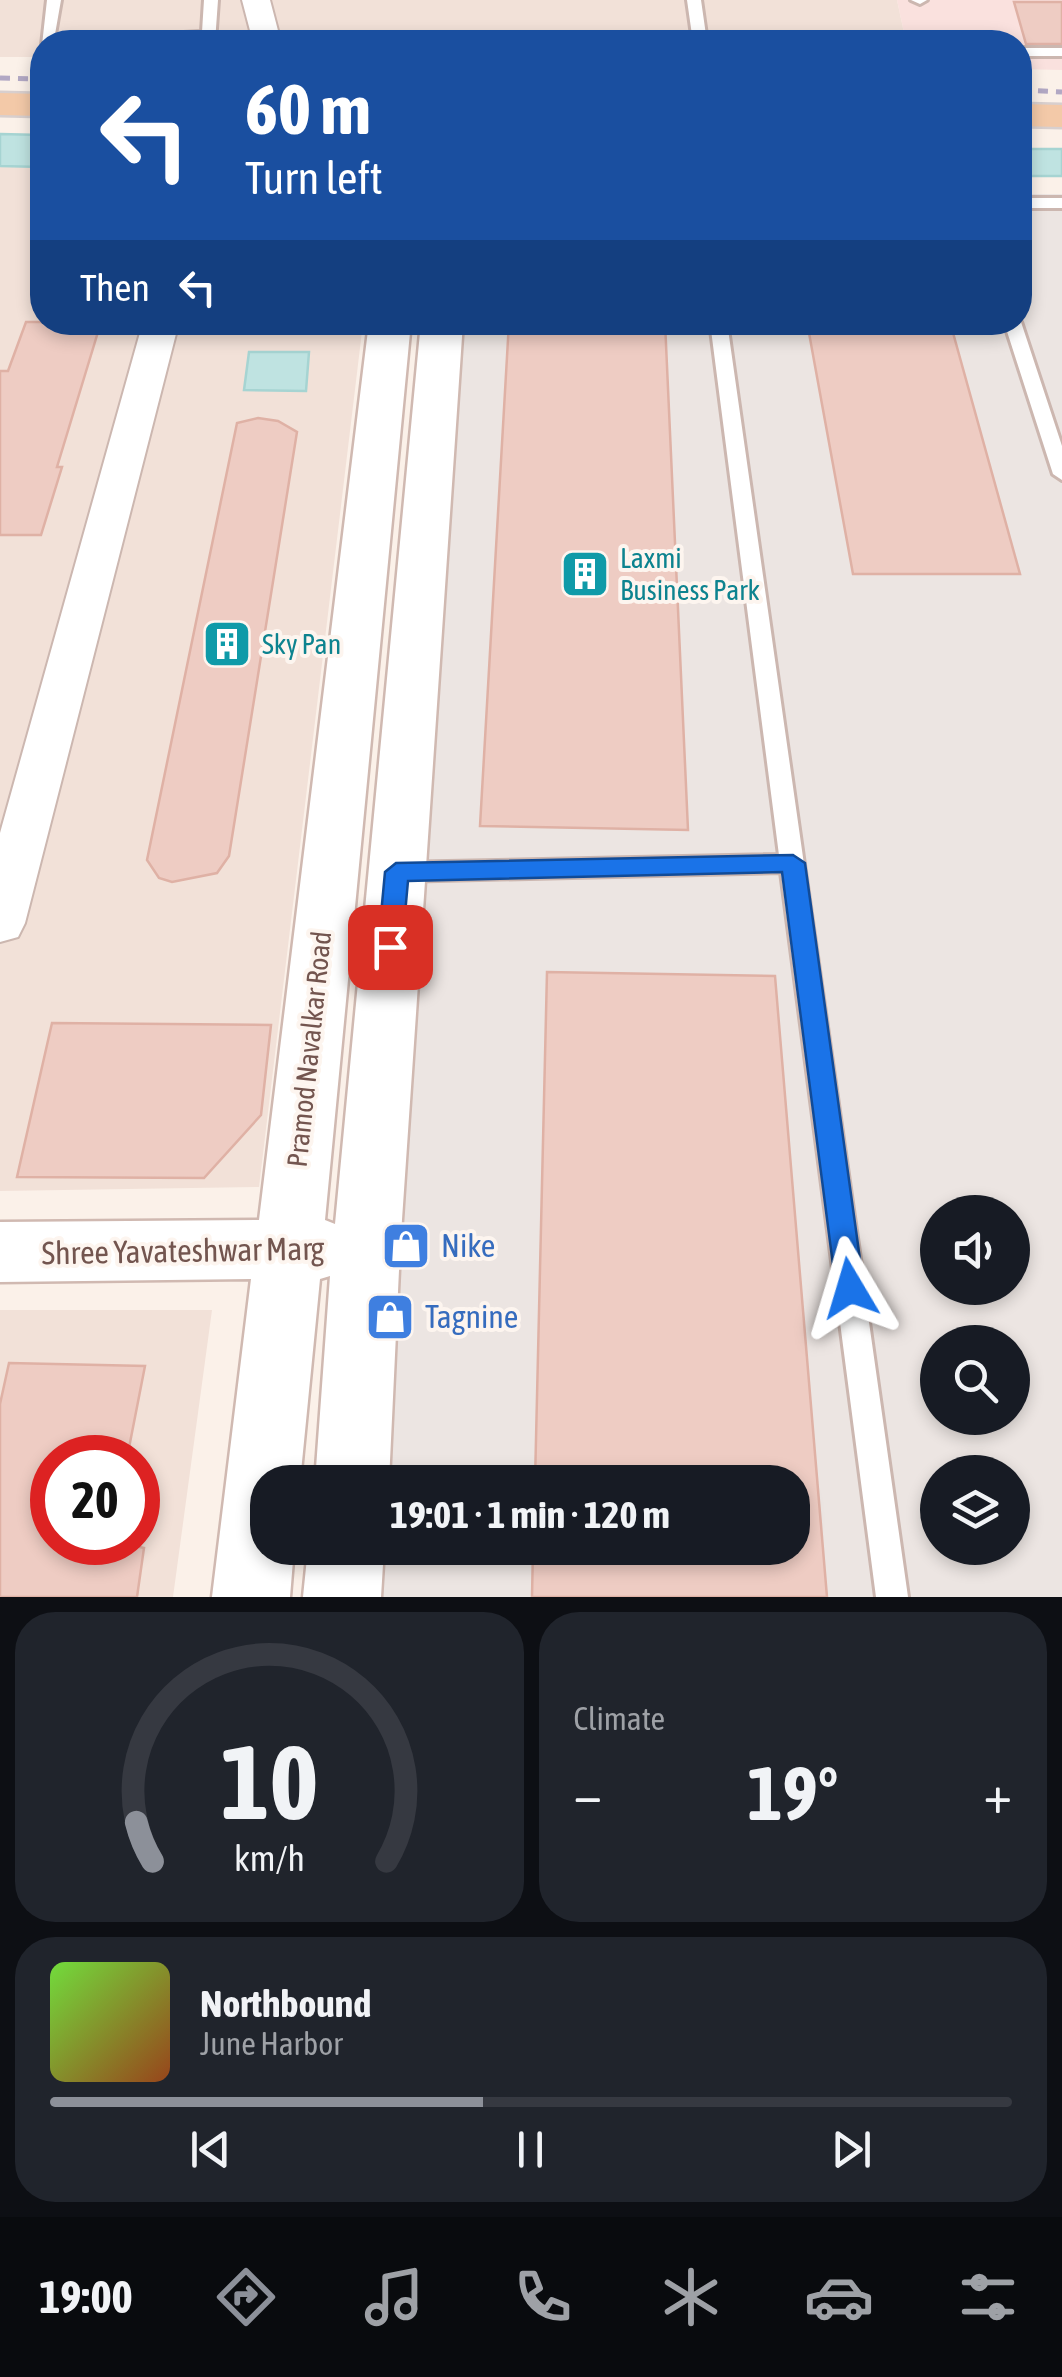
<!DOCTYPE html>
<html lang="en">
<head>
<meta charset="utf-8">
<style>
  :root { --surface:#171b24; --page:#20242c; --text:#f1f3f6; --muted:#9ea1a6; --line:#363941; --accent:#8c9099 }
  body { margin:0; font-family:"Asap Condensed",sans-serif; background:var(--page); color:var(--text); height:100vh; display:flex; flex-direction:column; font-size:38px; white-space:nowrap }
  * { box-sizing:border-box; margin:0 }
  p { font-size:32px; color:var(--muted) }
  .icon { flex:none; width:55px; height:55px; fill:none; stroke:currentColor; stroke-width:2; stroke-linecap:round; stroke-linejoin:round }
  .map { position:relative; height:1597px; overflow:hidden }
  .panel { display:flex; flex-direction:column; gap:15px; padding:15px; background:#0d0f14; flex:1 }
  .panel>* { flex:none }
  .guide { position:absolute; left:30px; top:30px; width:1002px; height:305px; border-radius:40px; box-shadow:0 5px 15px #0003; background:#1a4fa0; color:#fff; overflow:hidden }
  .buttons { position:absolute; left:920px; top:1195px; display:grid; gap:20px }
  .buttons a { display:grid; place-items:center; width:110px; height:110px; border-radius:50%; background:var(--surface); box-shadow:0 5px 15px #0003; font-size:50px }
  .speed { position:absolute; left:30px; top:1435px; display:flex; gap:20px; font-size:50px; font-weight:700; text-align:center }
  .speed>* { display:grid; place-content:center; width:130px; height:130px; border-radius:50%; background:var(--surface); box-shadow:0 5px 15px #0003; line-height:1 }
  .speed .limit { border:15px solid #d22; background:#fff; color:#111 }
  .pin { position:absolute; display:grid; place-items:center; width:85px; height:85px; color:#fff; margin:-42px; border-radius:20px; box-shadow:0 5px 15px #0006 }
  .me { position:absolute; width:110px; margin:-55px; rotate:353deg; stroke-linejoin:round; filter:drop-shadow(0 0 8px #0008) }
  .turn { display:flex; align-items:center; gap:35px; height:210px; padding:0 50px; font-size:45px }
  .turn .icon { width:130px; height:130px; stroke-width:2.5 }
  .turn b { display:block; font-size:70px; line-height:85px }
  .then { display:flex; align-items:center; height:95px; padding:0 50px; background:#0003; gap:20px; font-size:38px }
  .big { font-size:75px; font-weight:700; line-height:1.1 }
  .panel .widget { flex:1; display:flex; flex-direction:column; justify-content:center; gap:15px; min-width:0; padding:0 35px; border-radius:40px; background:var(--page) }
  .panel .dial { align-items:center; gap:0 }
  .dial svg { height:260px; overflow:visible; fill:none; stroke:var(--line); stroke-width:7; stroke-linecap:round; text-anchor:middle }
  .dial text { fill:var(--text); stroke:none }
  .song { display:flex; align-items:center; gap:30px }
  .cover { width:120px; height:120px; border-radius:15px; background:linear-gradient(135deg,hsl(100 70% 55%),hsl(20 70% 35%)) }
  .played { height:10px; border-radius:5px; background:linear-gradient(90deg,var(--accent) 45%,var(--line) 45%) }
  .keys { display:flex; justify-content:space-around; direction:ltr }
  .heat { display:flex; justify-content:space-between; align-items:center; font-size:55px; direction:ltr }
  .panel .tiles { flex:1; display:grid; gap:15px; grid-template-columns:1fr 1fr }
  .widget:last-child { grid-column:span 2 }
  .trip { position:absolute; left:250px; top:1465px; width:560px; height:100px; border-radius:40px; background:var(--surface); box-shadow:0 5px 15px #0003; font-weight:700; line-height:100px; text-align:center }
  .tabs { display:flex; height:160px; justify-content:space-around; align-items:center; background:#090b0e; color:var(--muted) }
  .tabs .icon { width:70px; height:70px }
  .tabs .active { color:var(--accent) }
  .tabs b { font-size:45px; color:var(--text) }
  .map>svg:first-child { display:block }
  .residential { fill:#f2e1d8; fill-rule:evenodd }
  .commercial { fill:#fae1de }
  .industrial { fill:#ece5e2; fill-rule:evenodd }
  .water { fill:#bfe3e1; stroke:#a6d4d2; stroke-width:2.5 }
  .building { fill:#eeccc3; stroke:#dfb1a5; stroke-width:2.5 }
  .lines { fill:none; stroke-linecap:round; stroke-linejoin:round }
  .lane-casing { stroke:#ccb7b0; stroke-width:6 }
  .street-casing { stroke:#ccb7b0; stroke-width:4 }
  .secondary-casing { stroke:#d0b9b1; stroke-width:5 }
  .primary-casing { stroke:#d8cfce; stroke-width:5 }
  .lane { fill:#fff; fill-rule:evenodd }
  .street { fill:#fff; fill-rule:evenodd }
  .secondary { fill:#fff; fill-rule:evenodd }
  .primary { fill:#f3c9a8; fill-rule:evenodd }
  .rail { stroke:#b2a8c4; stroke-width:5; stroke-dasharray:10 8; stroke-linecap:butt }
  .route { fill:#1a73e8; stroke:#114b97; stroke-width:2.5 }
  .labels { text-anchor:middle; stroke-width:8; stroke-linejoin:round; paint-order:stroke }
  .culture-label { font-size:28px; fill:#0d838f; stroke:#fdf5ef; text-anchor:start }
  .street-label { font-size:28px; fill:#73554f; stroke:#fdf5ef }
  .near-shop-label { font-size:32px; fill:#366cbe; stroke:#fdf5ef; text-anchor:start }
  .near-street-label { font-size:32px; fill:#73554f; stroke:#fdf5ef }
</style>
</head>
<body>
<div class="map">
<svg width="1062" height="1597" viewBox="0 0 1062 1597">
  <rect width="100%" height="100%" fill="#fbf1e9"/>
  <path class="residential" d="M0,0H897L906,42H42V57H0Z
    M0,166L42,167V322L363,323L259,1187L0,1191Z
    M0,1310H212L173,1597H0ZM52,1458H138V1542H52Z"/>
  <path class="commercial" d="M897,0H1062V70L1020,69V42H906Z"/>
  <path class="industrial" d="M1020,194H1062V1597H373L376,1548H792V1482H379L445,323L1020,322ZM938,1212H1012V1288H938ZM938,1342H1012V1418H938ZM938,1472H1012V1548H938Z"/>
  <path class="water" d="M0,134L42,135V167L0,166Z
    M1020,149H1062V176H1020Z
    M249,352H309L306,391L244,390Z"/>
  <path class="building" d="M1014,2H1062V44H1026Z
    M26,322H101L57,467H62L41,535H0V371H8Z
    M509,322H665L688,830L480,826Z
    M807,322H950L1020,574H853Z
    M258,418L278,421L297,432L229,856L217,873L172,882L159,878L147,860L237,423Z
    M547,972L775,976L827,1597H532L533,1548H792V1482H535Z
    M52,1023L271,1025L261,1115L204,1178L17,1177Z
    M9,1363L145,1366L127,1458H52V1542H118L144,1548L137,1597H0V1404Z"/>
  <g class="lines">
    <g class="lane-casing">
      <path id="lane" d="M47,0H61L54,40L202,32L204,0H218L215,42L42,45Z
        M687,0H701L707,42H693Z
        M911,0H927L920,4Z
        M1020,48H1062V56H1020Z
        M42,64V85H40L33,81L35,68Z
        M1020,198H1062V208H1020Z
        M710,322H727L908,1597H876L781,872L397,881L389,878L385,872L389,866L397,863L779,855Z
        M1004,322H1021L1062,446V480L1053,474Z"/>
    </g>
    <g class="street-casing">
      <path id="street" d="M242,0H270L281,42H253Z
        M143,322H179L25,923L18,937L0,942V833Z"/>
    </g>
    <g class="secondary-casing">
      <path id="secondary" d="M369,322H411L325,1220L335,1224L421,322H463L400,1249L389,1482H315L330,1276L320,1279L300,1482H268V1548H294L290,1597H212L251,1279L0,1282V1222L259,1220Z
        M308,1548H384L381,1597H303Z"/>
    </g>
    <g class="primary-casing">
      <path id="primary" d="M0,93L42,94V116L0,115Z
        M1020,104L1062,105V127L1020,126Z"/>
    </g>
    <use href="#lane" class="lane"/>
    <use href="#street" class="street"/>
    <use href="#secondary" class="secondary"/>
    <use href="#primary" class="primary"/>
    <path class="rail" d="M0,78L42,79
      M1020,90L1062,92"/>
  </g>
  <path class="route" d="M793,855L805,863L864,1288L860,1297L850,1301L840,1297L836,1288L782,872L408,881L402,947L399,954H382L378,947L385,872L396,863Z"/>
  <defs>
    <g id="building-square" transform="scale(2.5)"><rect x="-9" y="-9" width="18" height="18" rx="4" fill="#0f9aa8" stroke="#fdf5ef"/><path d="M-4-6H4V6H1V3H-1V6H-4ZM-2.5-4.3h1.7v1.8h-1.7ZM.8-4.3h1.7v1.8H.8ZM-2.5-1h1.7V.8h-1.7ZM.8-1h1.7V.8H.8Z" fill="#fff"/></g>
    <g id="shop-square" transform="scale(2.5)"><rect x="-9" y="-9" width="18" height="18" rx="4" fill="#3f7fe0" stroke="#fdf5ef"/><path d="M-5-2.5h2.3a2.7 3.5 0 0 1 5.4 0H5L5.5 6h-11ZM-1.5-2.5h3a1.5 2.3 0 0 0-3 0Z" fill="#fff"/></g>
  </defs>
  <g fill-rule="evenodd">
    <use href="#building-square" x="585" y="574"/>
    <use href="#building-square" x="227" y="644"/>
    <use href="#shop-square" x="406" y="1246"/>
    <use href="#shop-square" x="390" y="1317"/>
  </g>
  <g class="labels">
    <g class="culture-label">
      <text x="620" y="568">Laxmi<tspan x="620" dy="32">Business Park</tspan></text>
      <text x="262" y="654">Sky Pan</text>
    </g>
    <g class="street-label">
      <text transform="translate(309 1049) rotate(-84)" y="10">Pramod Navalkar Road</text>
    </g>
    <g class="near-shop-label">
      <text x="441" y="1257">Nike</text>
      <text x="425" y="1328">Tagnine</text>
    </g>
    <g class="near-street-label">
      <text transform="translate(183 1251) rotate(-1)" y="11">Shree Yavateshwar Marg</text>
    </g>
  </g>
</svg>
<div class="buttons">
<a><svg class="icon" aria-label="sound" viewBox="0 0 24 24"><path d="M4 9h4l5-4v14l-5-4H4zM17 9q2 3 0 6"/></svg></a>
<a><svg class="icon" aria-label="search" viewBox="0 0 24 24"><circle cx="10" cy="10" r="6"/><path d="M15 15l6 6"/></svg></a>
<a><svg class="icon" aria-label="layers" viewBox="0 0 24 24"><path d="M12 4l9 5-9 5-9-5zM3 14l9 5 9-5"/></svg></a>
</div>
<div class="speed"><div class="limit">20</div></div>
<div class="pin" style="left:390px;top:947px;background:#d93025"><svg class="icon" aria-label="arrive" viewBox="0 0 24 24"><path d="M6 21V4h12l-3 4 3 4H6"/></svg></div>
<svg class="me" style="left:850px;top:1288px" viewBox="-20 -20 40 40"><path d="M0-17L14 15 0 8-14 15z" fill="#1a73e8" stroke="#fff" stroke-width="4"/></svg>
<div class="trip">19:01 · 1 min · 120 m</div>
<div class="guide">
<div class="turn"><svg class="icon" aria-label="left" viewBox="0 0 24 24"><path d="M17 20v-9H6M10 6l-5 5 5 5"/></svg><div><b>60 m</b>Turn left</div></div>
<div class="then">Then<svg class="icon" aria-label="left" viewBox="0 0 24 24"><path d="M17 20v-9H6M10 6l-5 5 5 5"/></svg></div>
</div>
</div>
<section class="panel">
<div class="tiles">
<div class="widget dial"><svg viewBox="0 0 100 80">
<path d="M14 69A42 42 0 1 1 86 69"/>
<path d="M14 69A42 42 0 0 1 9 57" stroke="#8c9099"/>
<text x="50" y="56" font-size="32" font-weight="700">10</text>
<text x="50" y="72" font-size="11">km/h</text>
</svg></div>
<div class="widget"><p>Climate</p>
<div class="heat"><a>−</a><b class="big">19°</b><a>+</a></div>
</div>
<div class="widget">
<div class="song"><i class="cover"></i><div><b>Northbound</b><p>June Harbor</p></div></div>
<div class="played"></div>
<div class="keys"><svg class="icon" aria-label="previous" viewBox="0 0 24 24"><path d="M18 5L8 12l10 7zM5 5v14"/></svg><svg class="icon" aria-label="pause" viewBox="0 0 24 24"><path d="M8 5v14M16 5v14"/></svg><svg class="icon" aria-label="next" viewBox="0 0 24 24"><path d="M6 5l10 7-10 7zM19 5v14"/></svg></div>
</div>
</div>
</section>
<nav class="tabs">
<b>19:00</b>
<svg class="icon active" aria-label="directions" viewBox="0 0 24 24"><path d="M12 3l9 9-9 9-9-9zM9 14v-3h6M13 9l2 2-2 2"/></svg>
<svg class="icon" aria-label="music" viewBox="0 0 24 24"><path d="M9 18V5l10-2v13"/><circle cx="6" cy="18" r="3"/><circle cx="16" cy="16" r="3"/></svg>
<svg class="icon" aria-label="phone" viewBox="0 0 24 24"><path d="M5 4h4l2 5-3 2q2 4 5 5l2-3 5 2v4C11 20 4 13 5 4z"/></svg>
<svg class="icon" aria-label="climate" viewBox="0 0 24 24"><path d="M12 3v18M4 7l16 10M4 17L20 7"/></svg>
<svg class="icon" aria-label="car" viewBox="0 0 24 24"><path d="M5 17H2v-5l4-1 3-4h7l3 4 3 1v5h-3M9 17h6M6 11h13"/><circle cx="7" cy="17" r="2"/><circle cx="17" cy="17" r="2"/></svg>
<svg class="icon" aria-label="filters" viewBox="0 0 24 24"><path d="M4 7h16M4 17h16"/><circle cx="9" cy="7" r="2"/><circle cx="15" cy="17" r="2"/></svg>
</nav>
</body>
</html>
